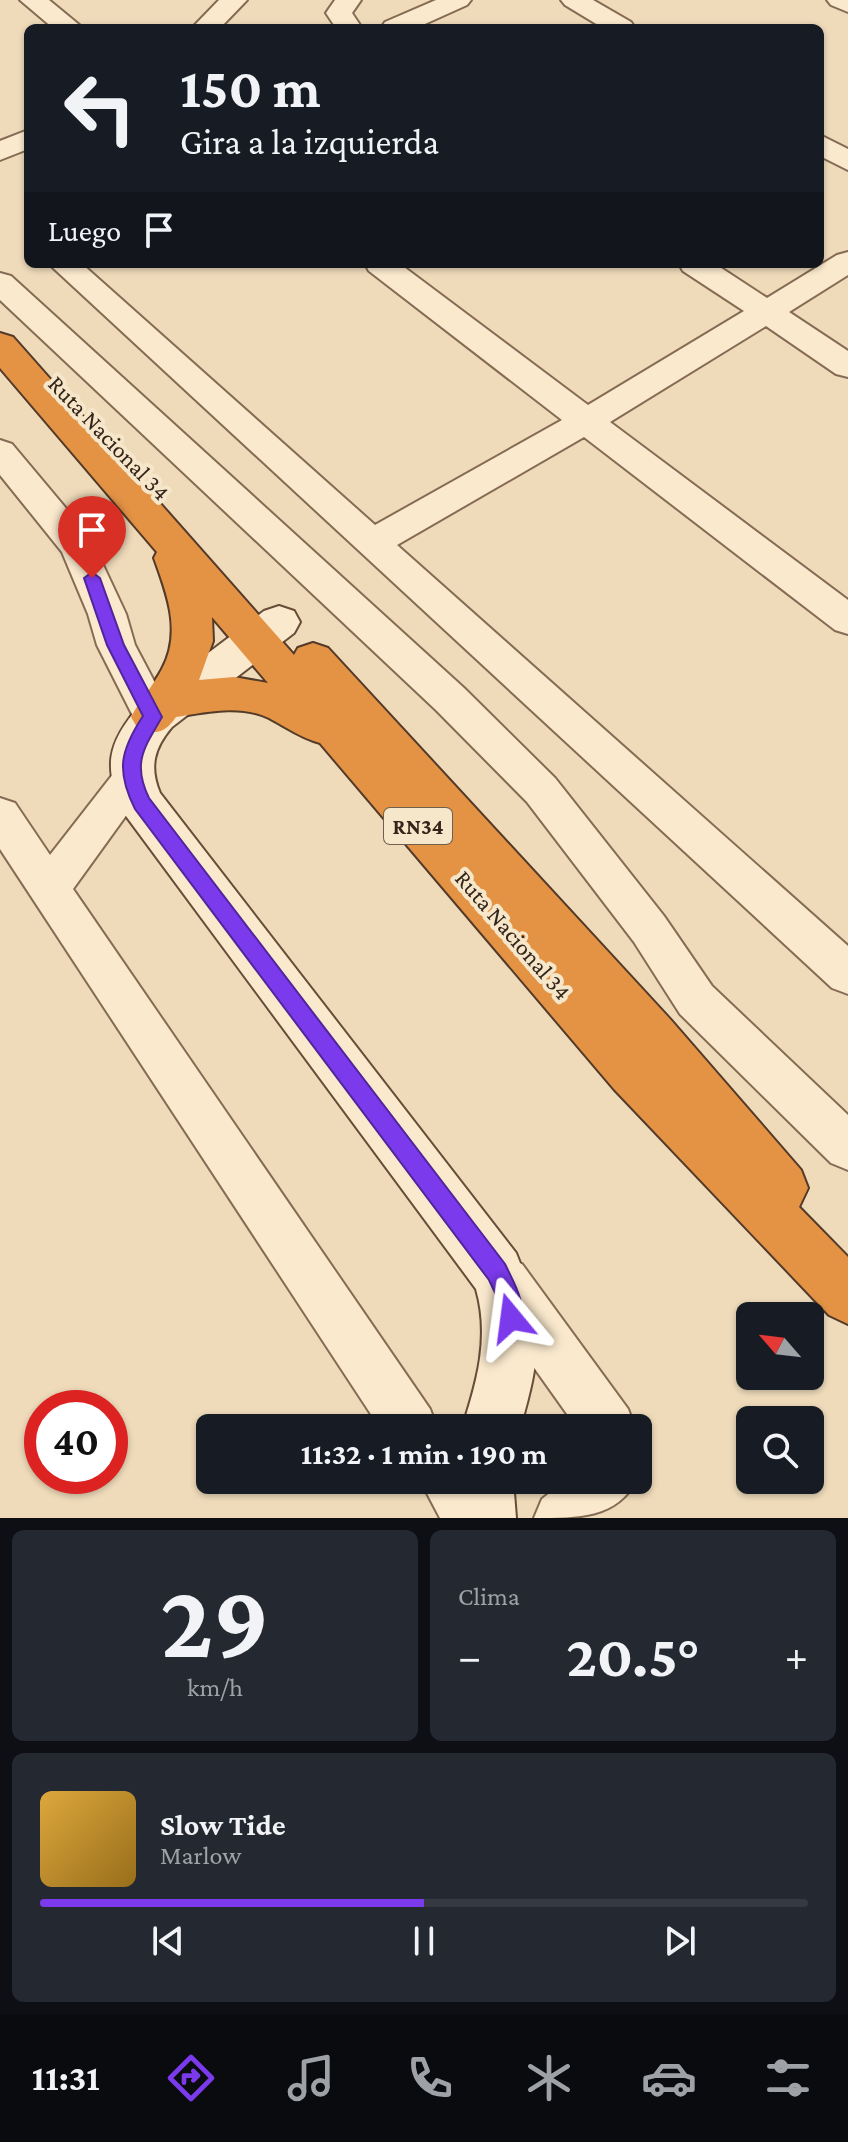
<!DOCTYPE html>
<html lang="es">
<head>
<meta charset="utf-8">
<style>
  :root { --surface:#171b24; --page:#242831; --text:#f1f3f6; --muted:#9ea1a6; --line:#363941; --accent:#7c3aed }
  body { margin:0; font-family:"Crimson Pro",serif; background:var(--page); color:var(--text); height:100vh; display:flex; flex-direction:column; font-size:30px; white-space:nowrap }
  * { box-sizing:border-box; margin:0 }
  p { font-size:26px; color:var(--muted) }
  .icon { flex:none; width:44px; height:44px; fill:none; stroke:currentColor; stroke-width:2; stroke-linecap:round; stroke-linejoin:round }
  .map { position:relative; height:1518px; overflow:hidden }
  .details { display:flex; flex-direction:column; gap:12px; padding:12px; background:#0d0f14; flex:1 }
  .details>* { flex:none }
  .hud { position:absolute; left:24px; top:24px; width:800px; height:244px; border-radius:12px; box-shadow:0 2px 6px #0004; background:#171b24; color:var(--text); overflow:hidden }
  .needle { width:52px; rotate:298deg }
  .controls { position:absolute; left:736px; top:1302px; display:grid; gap:16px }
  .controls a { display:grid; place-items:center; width:88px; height:88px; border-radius:12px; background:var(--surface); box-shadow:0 2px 6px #0004; font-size:40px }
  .speed { position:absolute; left:24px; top:1390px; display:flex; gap:16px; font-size:40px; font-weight:700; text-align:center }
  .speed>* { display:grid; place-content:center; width:104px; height:104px; border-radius:50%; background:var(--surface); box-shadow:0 2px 6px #0004; line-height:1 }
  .speed .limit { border:12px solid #d22; background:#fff; color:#111 }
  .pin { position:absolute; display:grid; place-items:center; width:68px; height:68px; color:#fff; margin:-82px -34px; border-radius:50% 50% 50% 0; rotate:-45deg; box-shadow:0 0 8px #0007 }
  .pin .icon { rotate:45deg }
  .me { position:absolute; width:88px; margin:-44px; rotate:344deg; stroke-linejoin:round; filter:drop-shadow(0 0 6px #0008) }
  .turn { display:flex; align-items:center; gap:28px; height:168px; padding:0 24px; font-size:36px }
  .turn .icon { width:104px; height:104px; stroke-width:2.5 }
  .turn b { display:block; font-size:56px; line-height:68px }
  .then { display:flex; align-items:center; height:76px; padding:0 24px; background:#0003; gap:16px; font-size:30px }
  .big { font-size:60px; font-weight:700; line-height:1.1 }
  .details .tile { flex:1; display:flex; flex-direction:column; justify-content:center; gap:12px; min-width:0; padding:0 28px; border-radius:12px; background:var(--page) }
  .details .dial { align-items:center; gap:0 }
  .dial b { font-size:104px; line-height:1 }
  .song { display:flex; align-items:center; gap:24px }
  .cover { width:96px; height:96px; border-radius:12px; background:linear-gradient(135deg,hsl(40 70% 55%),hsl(40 70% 35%)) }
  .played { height:8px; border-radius:4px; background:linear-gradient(90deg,var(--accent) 50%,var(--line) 50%) }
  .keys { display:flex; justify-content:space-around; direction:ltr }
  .heat { display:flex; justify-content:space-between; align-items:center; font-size:44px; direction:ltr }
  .details .tiles { flex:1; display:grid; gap:12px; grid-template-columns:1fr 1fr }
  .tile:last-child { grid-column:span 2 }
  .trip { position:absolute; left:196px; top:1414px; width:456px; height:80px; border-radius:12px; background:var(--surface); box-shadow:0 2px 6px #0004; font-weight:700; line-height:80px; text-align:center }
  .tabs { display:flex; height:128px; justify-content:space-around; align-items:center; background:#090b0e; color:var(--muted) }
  .tabs .icon { width:56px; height:56px }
  .tabs .on { color:var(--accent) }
  .tabs b { font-size:36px; color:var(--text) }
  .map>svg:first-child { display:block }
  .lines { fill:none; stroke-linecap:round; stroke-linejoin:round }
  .street-casing { stroke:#866b54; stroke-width:4 }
  .secondary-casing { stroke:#674c38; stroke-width:4 }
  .highway-casing { stroke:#533a29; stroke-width:4 }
  .street { fill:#fae9cd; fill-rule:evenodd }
  .secondary { fill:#fae9cd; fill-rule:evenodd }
  .highway { fill:#e49345; fill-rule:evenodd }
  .route { fill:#7c3aed; stroke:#51269a; stroke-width:2 }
  .labels { text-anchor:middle; stroke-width:8; stroke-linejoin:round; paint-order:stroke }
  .shield { fill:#f6e6ca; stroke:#6e5f4f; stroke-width:2 }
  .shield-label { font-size:22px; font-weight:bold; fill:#34251a }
  .street-label { font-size:24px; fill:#34251a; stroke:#f6e6ca }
</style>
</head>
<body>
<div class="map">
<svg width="848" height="1518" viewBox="0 0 848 1518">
  <rect width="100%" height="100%" fill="#efdbba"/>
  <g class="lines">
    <g class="street-casing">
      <path id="street" d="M20,0H49L83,28H53Z
        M219,0H247L220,28H192Z
        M335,0H361L352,13L362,28H336L326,13Z
        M436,0H471L467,5L416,28H381L385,22Z
        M561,0H593L631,22L635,28H603L565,5Z
        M827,0H848V12L831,5Z
        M28,130V149L0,160V141Z
        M820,135L848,149V170L820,156Z
        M848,252V275L789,312L848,351V377L836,374L766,326L610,422L848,600V634L835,630L584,437L397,545L848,946V994L832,988L49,264H82L375,525L562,420L369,271L365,264H400L588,405L744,311L683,271L679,264H715L767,298L837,255Z
        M0,273L11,276L464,688L555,778L664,916L712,986L848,1115V1170L831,1163L680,1014L634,942L527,802L436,710L0,300Z
        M0,440L12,444L90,537L126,614L135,645L173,717L167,728L153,733L139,728L97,645L88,614L62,552L0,475Z
        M131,764L145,769L151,781L73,889L430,1409L437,1428H380L0,849V798L15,803L50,855L117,769Z
        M504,1257L522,1264L628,1409L635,1428H577L486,1300L479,1282L486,1264Z
        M420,1480H479L499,1518H440Z
        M566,1480H637C616,1518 580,1518 534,1518L542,1499Z"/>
    </g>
    <g class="secondary-casing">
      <path id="secondary" d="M279,606L294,611L300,622L294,633L172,727C154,748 149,767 160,793L516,1253C545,1323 541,1356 520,1428H462C477,1382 490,1337 476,1289L126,816C102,769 106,743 142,703L264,611Z
        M455,1480H513L516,1518H456Z"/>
    </g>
    <g class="highway-casing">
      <path id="highway" d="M0,333L13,337L294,655L298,648L313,643L328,648L670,1019L801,1170L808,1188L799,1207L848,1257V1324L829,1315L614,1089L320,743C301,738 286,727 269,718C240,704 206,712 176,717C165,733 156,735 138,729L131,717C140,700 153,686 162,669C182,632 167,594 154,558L157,552L0,368ZM212,617L268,683L234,677L199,680L213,641Z"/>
    </g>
    <use href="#street" class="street"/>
    <use href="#secondary" class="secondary"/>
    <use href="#highway" class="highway"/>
  </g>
  <path class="route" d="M92,572L100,578L124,645L162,717C144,748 132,763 149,798L505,1264C514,1283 528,1305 519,1326L511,1329L503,1326L498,1299L489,1280L135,809C116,771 120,751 143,716L107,645L84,578Z"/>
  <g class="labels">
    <rect class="shield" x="384" y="808" width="68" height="36" rx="6"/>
    <g class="shield-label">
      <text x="418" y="834">RN34</text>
    </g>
    <g class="street-label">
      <text transform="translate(109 438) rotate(46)" y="8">Ruta Nacional 34</text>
      <text transform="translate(513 935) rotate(49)" y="8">Ruta Nacional 34</text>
    </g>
  </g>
</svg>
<div class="controls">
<a><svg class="needle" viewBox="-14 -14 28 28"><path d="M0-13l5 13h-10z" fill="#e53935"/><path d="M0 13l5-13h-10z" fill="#9ea1a6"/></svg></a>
<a><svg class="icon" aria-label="search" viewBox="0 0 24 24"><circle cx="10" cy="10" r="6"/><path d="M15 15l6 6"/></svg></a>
</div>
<div class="speed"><div class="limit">40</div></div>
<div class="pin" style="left:92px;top:578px;background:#d93025"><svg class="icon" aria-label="arrive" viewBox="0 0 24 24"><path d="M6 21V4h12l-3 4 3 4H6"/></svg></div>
<svg class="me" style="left:511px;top:1318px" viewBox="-20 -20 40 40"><path d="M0-17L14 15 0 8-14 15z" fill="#7c3aed" stroke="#fff" stroke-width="4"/></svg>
<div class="trip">11:32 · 1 min · 190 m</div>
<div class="hud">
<div class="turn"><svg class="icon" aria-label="left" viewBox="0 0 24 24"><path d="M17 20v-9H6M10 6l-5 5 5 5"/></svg><div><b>150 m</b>Gira a la izquierda</div></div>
<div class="then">Luego<svg class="icon" aria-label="arrive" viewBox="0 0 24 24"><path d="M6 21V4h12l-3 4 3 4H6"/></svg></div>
</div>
</div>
<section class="details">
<div class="tiles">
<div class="tile dial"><b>29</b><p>km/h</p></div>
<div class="tile"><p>Clima</p>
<div class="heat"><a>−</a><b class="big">20.5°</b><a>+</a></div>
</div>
<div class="tile">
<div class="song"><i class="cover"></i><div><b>Slow Tide</b><p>Marlow</p></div></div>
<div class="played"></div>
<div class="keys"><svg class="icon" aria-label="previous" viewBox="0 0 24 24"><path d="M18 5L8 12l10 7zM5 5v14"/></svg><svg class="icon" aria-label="pause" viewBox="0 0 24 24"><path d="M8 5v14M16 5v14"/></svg><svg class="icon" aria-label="next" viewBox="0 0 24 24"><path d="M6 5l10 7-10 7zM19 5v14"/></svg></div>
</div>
</div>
</section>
<nav class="tabs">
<b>11:31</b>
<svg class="icon on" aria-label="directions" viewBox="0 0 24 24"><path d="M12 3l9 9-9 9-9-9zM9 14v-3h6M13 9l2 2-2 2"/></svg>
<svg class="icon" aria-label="music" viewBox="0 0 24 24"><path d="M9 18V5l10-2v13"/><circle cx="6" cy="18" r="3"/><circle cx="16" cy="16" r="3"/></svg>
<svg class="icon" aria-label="phone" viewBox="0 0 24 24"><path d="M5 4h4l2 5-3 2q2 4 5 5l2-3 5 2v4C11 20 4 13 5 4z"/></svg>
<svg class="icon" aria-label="climate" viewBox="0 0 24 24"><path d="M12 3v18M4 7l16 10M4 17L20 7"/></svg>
<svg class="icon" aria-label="car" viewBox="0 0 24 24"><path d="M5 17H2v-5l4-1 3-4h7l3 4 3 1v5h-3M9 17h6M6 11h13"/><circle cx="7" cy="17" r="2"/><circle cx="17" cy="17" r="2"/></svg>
<svg class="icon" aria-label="filters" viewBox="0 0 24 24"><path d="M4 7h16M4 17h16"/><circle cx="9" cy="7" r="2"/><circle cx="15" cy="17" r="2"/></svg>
</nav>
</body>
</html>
